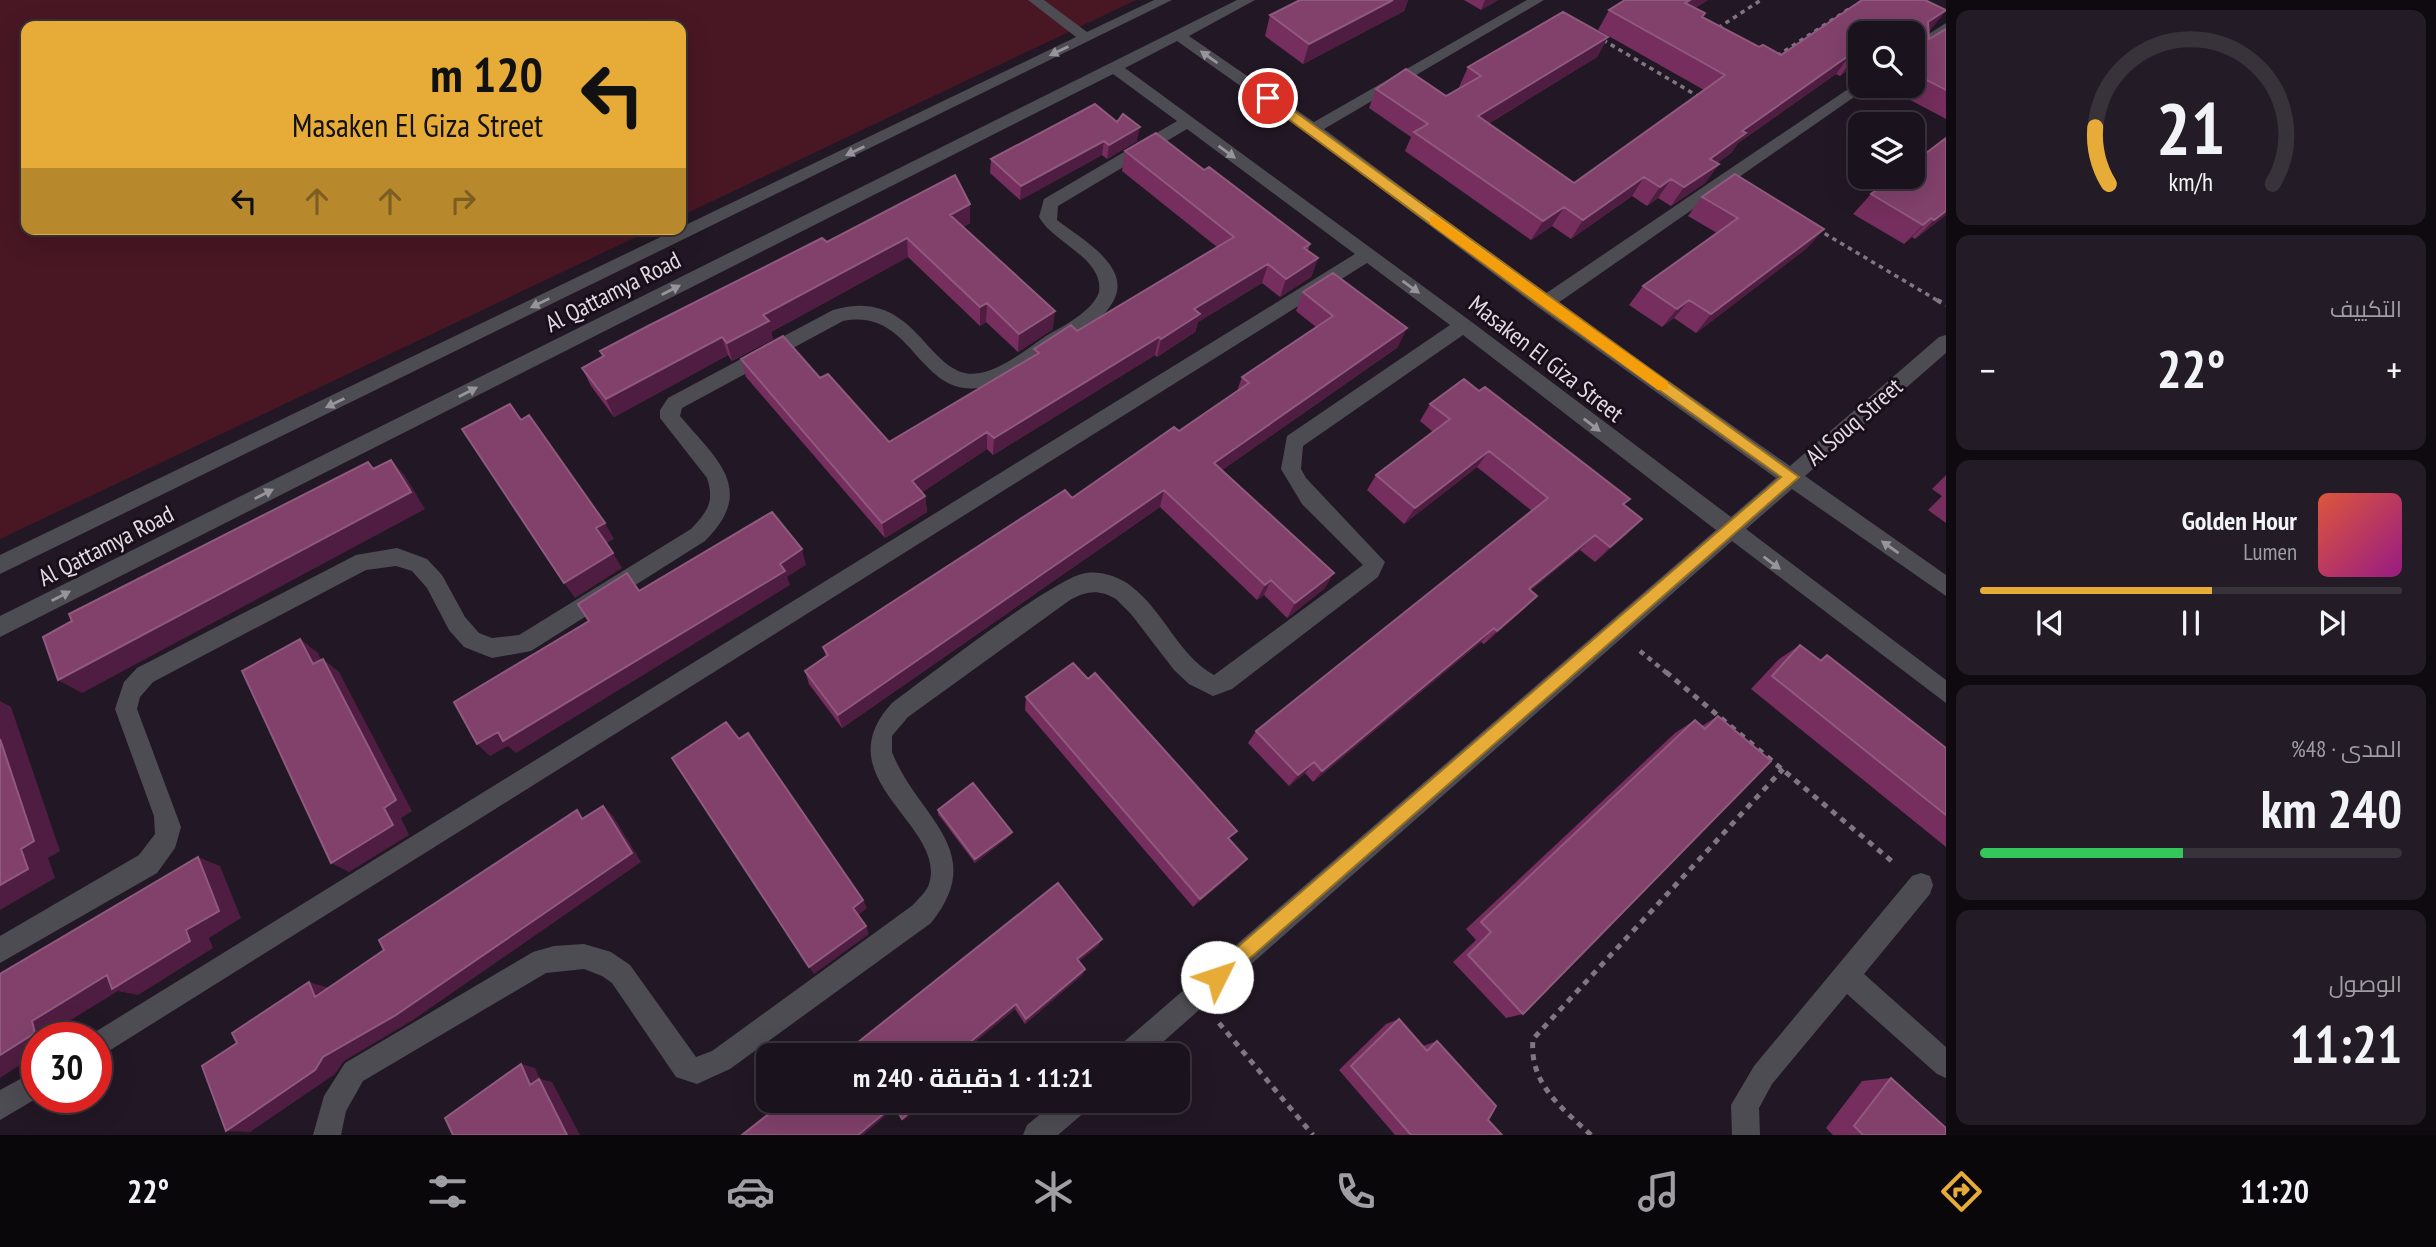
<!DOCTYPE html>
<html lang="ar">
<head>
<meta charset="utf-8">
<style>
  :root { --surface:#1a121c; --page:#231b25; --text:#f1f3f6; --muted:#9f9ea3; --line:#38323b; --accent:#e7ac37 }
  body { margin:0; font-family:"PT Sans Narrow",Cairo,sans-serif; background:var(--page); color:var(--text); direction:rtl; height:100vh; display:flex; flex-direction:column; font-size:26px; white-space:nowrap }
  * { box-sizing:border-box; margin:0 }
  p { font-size:23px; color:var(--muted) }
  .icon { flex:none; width:38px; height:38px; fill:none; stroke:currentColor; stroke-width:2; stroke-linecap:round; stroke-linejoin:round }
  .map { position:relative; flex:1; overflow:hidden; direction:ltr }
  .details { display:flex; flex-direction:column; gap:10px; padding:10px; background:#0e0a0f; width:490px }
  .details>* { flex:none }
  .top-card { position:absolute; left:21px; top:21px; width:665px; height:214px; border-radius:14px; box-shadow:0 7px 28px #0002,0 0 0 2px var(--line); direction:rtl; background:#e7ac37; color:#111; overflow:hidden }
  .buttons { position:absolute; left:1848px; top:21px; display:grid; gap:14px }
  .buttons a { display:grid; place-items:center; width:77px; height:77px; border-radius:14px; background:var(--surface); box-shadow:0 7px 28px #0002,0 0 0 2px var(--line); font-size:35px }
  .speed { position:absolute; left:21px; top:1022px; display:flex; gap:14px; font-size:35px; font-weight:700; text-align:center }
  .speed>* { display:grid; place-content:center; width:91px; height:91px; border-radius:50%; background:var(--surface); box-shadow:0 7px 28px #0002,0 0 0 2px var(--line); line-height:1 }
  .speed .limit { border:10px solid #d22; background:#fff; color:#111 }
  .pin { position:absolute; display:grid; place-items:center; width:60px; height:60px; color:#fff; margin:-30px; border:4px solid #fff; border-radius:50%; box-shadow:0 2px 7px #0007 }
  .me { position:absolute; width:77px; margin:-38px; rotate:49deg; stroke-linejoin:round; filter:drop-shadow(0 0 5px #0008) }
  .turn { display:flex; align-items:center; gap:24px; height:147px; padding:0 28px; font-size:32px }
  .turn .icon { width:91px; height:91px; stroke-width:2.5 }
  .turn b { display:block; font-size:49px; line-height:60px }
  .lanes { display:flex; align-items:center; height:66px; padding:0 28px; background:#0003; justify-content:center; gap:35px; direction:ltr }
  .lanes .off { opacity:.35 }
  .big { font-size:52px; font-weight:700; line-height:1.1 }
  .details .tile { flex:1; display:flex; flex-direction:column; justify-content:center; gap:10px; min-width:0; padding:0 24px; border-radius:14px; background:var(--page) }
  .details .dial { align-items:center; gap:0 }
  .dial svg { height:182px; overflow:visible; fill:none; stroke:var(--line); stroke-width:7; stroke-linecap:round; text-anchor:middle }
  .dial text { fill:var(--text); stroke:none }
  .song { display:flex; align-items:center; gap:21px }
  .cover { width:84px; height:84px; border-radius:10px; background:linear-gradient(135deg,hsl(10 70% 55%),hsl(310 70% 35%)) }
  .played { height:7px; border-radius:4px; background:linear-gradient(90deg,var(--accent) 55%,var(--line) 55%) }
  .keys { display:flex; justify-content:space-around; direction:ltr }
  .heat { display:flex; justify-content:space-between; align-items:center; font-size:38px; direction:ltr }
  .charge { height:10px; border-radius:5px; background:linear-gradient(90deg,#34c759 48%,var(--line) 0) }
  .trip { position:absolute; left:756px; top:1043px; width:434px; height:70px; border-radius:14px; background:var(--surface); box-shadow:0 7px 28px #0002,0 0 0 2px var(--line); font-weight:700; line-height:70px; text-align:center; direction:rtl }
  .tab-bar { display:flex; height:112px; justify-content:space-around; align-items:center; background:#0a070b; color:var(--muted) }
  .tab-bar .icon { width:49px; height:49px }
  .tab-bar .selected { color:var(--accent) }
  .tab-bar b { font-size:32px; color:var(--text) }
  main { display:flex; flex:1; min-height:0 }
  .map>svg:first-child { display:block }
  .green { fill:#481723 }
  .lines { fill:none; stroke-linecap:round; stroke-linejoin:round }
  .path-far2 { stroke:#7f7681; stroke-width:3.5; stroke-dasharray:4.5 4.5; stroke-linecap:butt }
  .path-far1 { stroke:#7f7681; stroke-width:4.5; stroke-dasharray:5 5; stroke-linecap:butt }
  .path { stroke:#7f7681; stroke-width:5; stroke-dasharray:6 6; stroke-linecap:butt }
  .minor { fill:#4d4c53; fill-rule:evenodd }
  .wall { fill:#752e5d }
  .shaded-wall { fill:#4f1d41 }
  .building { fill:#81416b; stroke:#90597e; stroke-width:2 }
  .oneway { fill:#98949b }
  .route { fill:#e7ac37; stroke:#967024; stroke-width:2 }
  .slow { fill:#f59e0b }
  .labels { text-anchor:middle; stroke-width:6; stroke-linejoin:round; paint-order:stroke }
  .street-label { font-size:24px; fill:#e2dbe3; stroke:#190f1b }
</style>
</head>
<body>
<main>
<section class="details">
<div class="tile dial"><svg viewBox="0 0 100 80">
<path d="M14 69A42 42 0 1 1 86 69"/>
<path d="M14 69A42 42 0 0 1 8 44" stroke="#e7ac37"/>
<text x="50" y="56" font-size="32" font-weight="700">21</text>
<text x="50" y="72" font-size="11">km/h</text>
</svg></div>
<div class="tile"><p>التكييف</p>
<div class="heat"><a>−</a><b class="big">22°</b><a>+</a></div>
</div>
<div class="tile">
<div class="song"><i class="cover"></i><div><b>Golden Hour</b><p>Lumen</p></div></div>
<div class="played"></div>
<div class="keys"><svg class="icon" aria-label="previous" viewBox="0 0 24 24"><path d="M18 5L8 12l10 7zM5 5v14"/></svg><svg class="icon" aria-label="pause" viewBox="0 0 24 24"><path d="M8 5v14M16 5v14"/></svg><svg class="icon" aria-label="next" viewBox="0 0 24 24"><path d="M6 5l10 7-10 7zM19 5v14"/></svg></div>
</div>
<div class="tile"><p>المدى · 48%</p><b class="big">240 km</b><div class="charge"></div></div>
<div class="tile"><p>الوصول</p><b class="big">11:21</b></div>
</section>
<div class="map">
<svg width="1946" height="1135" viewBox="0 0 1946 1135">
  <rect width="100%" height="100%" fill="#221825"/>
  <path class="green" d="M0,0H1136L681,216V26H26V229H653L0,539Z"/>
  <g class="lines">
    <path class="path-far2" d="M1718,28L1761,0
      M1603,40L1701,98
      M1777,56L1852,7
      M1817,229L1940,302"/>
    <path class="path-far1" d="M1937,300L1946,305
      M1640,651L1668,674"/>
    <path class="path" d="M1666,672L1894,863
      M1219,1023L1313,1135
      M1591,1135C1561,1107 1529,1084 1533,1039L1783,769"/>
    <path class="minor" d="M1028,0H1044L1087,32L1154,0H1172L0,574V555L1076,37Z
      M1237,0H1255L1189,36L1314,122L1527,0H1544L1324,129L1545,294L1857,83L1870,86L1558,303L1790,466L1939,337L1946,335V353L1805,476L1946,575V596L1792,489L1746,529L1946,680V703L1732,541L1148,1055H1115L1119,1046L1716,530L1463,335L1303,446L1301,469L1306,478L1385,562L1378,577L1232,689L1213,696L1189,684L1174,670L1131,614L1116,599C1098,589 1087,591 1070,600L908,717L892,736V752C917,817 990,850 931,923L730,1069L697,1084L676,1077L612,983L602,976L584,969L546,973L363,1081L346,1111L341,1135H313L324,1096L345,1063L533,952L554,946L584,944L611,952L630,965L696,1057L712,1051L913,905C918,899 927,891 929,884C948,825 822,779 892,703C925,679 1056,576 1086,573C1102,571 1119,577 1131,586C1164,611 1178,655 1214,675L1363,565L1302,504L1281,469L1287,436L1450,325L1367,263L96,1059V1038L87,1037L1355,254L1187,129L1058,206L1057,220C1077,236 1127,263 1116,295C1108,319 1077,334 1058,347C1034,362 1006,385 978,388C917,395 912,307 843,321L682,408L680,416C717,460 757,489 705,541L531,651L492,658L464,647L449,630L427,588L412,571L396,566L366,570L153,682L140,697L137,709L181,827L175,848L157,873L0,963V936L139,855L155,834L154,816L115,709L124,682L137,668L356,555L397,548L427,559L442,575L465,617L479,633L492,638L519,635L691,529C707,512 715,502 707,478L660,418V410L668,398L833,310C919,284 927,383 980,373C1002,369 1027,349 1046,336C1063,326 1092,312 1099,292C1104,258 1053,243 1039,217L1044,199L1177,121L1113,74L0,637V616ZM1177,41L1307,133L1539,308L1776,478L1731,517L1469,320L1125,68Z
      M1946,23V35L1913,56V44Z
      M1921,873L1930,876L1933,885L1930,894L1864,974L1946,1047V1078L1937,1074L1847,994L1772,1084L1759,1108L1760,1135H1732L1731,1105L1754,1066L1912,876Z
      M37,1070L39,1097L0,1120V1090Z
      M1056,1101H1090L1086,1111L1058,1135H1023L1027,1125Z"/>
  </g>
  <path class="wall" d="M1300,0H1408L1404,11L1303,64L1265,36L1270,15Z
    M1464,0H1498L1481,10Z
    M1625,0H1708L1695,8L1705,13L1702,17L1759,47L1763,45L1781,55L1862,0H1925L1946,10L1929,31V39L1946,29V119L1884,86H1913V33H1860V76L1848,70L1840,76L1836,74L1738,143L1731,153L1717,163L1719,164L1705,183L1671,206L1658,198L1647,206L1632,196L1571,239L1552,226L1531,240L1405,151L1411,137L1369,108L1376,89L1406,69L1446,96L1460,88L1459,87L1468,67L1563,12L1608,37L1597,57L1488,124L1574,183L1704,90L1598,30L1609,10Z
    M1095,104L1137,141L1107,159L1102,155L1020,200L990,173L991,159Z
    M1125,151L1204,170L1310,244L1308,251L1318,258L1311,277L1280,297L1262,283L1198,322L1195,332L1157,357L1155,355L993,455L987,449L922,492L925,496L927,512L885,538L746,377L741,359L820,378L889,442L1034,356V349L1077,331L1217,247L1122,171Z
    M1871,194L1946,215L1915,239L1912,237L1904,244L1853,214Z
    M1702,197L1824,229L1807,248L1696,333L1674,318L1662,327L1629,305L1643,286L1717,233L1688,216Z
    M970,204V223L963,227L1053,329L1018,352L986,322L980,326L908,257L771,332L773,339L732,361L728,355L614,417L591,386L582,368L602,357L600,351L827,242Z
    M1303,292L1398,347L1222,470L1325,588L1287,618L1264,595L1257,600L1160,507L842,728L809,684L805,671L826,657L823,647L1072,498L1179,431L1237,391L1242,377L1316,327L1296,311Z
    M1430,404L1630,499L1624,505L1627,534L1595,562L1580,550L1531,590L1537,596L1523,610L1484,644L1481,642L1313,782L1305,773L1289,786L1248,743L1256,731L1532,511L1477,467L1404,524L1367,490L1376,475L1433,432L1420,421Z
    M1946,475V523L1928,510L1942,496L1932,489Z
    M1800,645L1819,660L1827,655L1946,748V847L1751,689L1779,659Z
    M1026,697L1229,840L1239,868L1193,907L1025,710Z
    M1718,716L1523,1014L1506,1018L1453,962L1476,940L1466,929L1675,733L1695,720L1702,726Z
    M938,810L1012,832L1011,835L975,863L938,814Z
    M1102,939L1098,946L1079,961L1085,969L1082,975L1025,1024L1015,1009L960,1054L842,1055Z
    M1399,1019L1423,1046L1437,1041L1488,1120L1502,1135H1395L1339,1070L1386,1024Z
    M1891,1078L1946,1135H1833L1826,1128L1862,1081Z"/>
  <path class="shaded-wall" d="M1393,0H1408L1404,11L1303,64L1309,44Z
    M1485,0H1498L1481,10Z
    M1690,0H1708L1673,23L1685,3Z
    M1946,11L1930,30L1913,41L1928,22Z
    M1608,37L1597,57L1468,136L1478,116Z
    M1860,53V55L1848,70L1840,76L1855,56Z
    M1851,54L1836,74L1738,143L1731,153L1697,178L1710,159L1742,131Z
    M1140,127L1137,141L1107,159L1109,145Z
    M1104,141L1102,155L1020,200L1021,186Z
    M1719,164L1705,183L1671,206L1684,187Z
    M1644,177L1632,196L1571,239L1583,220Z
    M1671,179L1658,198L1647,206L1660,187Z
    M970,204V223L950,234V215Z
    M1564,207L1552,226L1531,240L1543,221Z
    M1946,211V215L1915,239L1934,220Z
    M1931,218L1912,237L1904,244L1923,225Z
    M1824,229L1807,248L1696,333L1711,314Z
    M907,238L908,257L771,332L773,339L732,361L727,343L763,315Z
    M1318,258L1311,277L1280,297L1286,279Z
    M1268,264L1262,283L1198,322L1195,332L1157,357L1161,339L1194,309Z
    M1689,300L1674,318L1662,327L1677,309Z
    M987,303L986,322L980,326V307Z
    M1055,311L1053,329L1018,352L1019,334Z
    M1407,328L1398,347L1208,480L1214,463Z
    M722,337L728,355L614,417L606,399Z
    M1159,337L1155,355L993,455L994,438Z
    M987,432V449L914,498L912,481Z
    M1489,451L1477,467L1404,524L1415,508Z
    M391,460L405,476L425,509L82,693L58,680Z
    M1164,490L1160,507L842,728L838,715Z
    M925,496L927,512L885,538L882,523Z
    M1642,519L1627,534L1595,562L1610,547Z
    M605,523L614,539L605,544L596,528Z
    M1595,535L1580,550L1515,603L1529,589Z
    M802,549L806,565L787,577L790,585L516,753L508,746L490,756L477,744Z
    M613,553L622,568L575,598L564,583Z
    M1334,573L1325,588L1287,618L1295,603Z
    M1271,580L1264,595L1257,600L1265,585Z
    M1537,596L1523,610L1484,644L1497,631Z
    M1494,628L1481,642L1313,782L1322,771Z
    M300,639L318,653L330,678L313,664Z
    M323,659L339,672L412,811L401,818L409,835L349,872L331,863Z
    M0,701L11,707L60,851L48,858L55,878L0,910V885L21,849L0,739Z
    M1314,762L1305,773L1289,786L1298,775Z
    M603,806L613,816L641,862L413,1020L344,1061L335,1074L250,1132L226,1131L323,1057Z
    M1012,832L1011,835L975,863V859Z
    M198,857L220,866L241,918L209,938L213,948L138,995L118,991L61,1026L64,1037L63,1038H37V1054L0,1078V1055L32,1021L107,975L186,930Z
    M1247,859L1239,868L1193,907L1200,899Z
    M863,900L867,908L857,916L853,908Z
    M866,926L869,934L814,974L809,967Z
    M1102,939L1098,946L1074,965L1077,959Z
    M1085,969L1082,975L1025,1024L1026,1019Z
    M309,982L329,988L315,997Z
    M1016,1004L1015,1009L959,1055L958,1052Z
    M521,1064L535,1068L540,1079L552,1082L580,1135H567L530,1085Z
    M923,1101H927L904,1120L902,1119Z
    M894,1105L896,1107L863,1135H858Z"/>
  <path class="building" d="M1300,0H1393L1309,44L1270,15Z
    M1625,0H1690L1685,3L1705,13L1702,17L1759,47L1763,45L1781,55L1862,0H1925L1946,10L1928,22L1929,39L1946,29V90L1913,73V33H1860V53L1855,56L1851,54L1742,131L1746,133L1710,159L1719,164L1684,187L1671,179L1660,187L1644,177L1583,220L1564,207L1543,221L1414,132L1428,124L1376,89L1406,69L1446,96L1481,76L1468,67L1563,12L1608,37L1478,116L1574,183L1725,75L1609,10Z
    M1095,104L1117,122L1123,114L1140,127L1109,145L1104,141L1021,186L991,159Z
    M1156,133L1204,170L1209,167L1310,244L1304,248L1318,258L1286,279L1268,264L1194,309L1200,314L1161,339L1159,337L994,438L987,432L912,481L925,496L882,523L741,359L783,336L820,378L828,374L889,442L1039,353L1034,349L1071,325L1077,331L1234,237L1125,151Z
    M1946,138V211L1934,220L1931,218L1923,225L1871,194L1894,177H1913V163Z
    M1735,174L1824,229L1711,314L1689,300L1677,309L1643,286L1738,218L1702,197Z
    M955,175L970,204L950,215L1055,311L1019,334L987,303L980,307L907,238L763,315L769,321L727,343L722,337L606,399L582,368L604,356L600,351L648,326L822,238L827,242Z
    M1333,273L1407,328L1214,463L1334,573L1295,603L1271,580L1265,585L1164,490L838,715L805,671L828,655L823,647L1065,490L1072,498L1174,427L1179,431L1249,383L1242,377L1333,316L1303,292Z
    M1464,379L1479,391L1485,387L1630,499L1623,504L1642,519L1610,547L1595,535L1529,589L1537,596L1497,631L1494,628L1322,771L1314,762L1298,775L1256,731L1548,498L1489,451L1415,508L1376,475L1450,419L1430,404Z
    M510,404L521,420L529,415L605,523L596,528L613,553L564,583L462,429Z
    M391,460L411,492L58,680L43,637L72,621L69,614L368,462L373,469Z
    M772,512L802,549L780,564L785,571L503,741L498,732L477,744L454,702L589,621L578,604L627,573L639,591Z
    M300,639L313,664L323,659L396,800L384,808L393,825L331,863L242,671Z
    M1800,645L1821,661L1827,655L1946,748V815L1772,676Z
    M1073,663L1088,679L1095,673L1237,831L1228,838L1247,859L1200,899L1026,697Z
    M1718,716L1771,761L1523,1014L1468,955L1491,932L1481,922L1695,720L1705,729Z
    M726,722L739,739L748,733L863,900L853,908L866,926L809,967L672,758Z
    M0,739L34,841L21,849L28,869L0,885Z
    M973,783L1012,832L975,859L938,810Z
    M603,806L632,853L396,1015L323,1057L315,1070L226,1131L202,1066L237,1043L232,1033L309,982L315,997L384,950L379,940L577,810L582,819Z
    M198,857L219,911L186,930L190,941L112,989L107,975L32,1021L35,1033L0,1055V974Z
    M1058,883L1102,939L1077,959L1085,969L1026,1019L1016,1004L958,1052L961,1055H842Z
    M1399,1019L1427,1051L1437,1041L1496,1106L1488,1120L1502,1135H1411L1351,1066Z
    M521,1064L530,1085L539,1079L567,1135H453L445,1118Z
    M1891,1078L1946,1128V1135H1863L1854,1126Z
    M785,1101H923L902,1119L894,1105L858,1135H742Z"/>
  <defs><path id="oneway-solid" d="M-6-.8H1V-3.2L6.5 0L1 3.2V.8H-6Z" transform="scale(1.75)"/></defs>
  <g class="oneway">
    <use href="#oneway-solid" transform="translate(1059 51) rotate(154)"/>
    <use href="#oneway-solid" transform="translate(1209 57) rotate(-145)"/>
    <use href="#oneway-solid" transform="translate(855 151) rotate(154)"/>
    <use href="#oneway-solid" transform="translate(1227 152) rotate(36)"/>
    <use href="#oneway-solid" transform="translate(1411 287) rotate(36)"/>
    <use href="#oneway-solid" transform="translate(671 290) rotate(-27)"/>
    <use href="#oneway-solid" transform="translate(540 303) rotate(154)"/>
    <use href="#oneway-solid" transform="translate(468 392) rotate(-27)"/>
    <use href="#oneway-solid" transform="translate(335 403) rotate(154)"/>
    <use href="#oneway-solid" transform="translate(1592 425) rotate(38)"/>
    <use href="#oneway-solid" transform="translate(264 494) rotate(-27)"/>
    <use href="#oneway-solid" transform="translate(1890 547) rotate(-145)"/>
    <use href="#oneway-solid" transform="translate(1772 563) rotate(37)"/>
    <use href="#oneway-solid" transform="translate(61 596) rotate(-27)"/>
  </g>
  <path class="route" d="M1264,95H1272L1799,477L1217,987L1211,984L1208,977L1211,970L1781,477L1541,306L1264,101Z"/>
  <path class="slow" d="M1435,216L1668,382V390H1658L1430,224V217Z"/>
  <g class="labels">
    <g class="street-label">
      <text transform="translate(613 292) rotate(-27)" y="8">Al Qattamya Road</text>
      <text transform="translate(1546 359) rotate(38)" y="8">Masaken El Giza Street</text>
      <text transform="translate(1854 422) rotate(-41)" y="8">Al Souq Street</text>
      <text transform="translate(106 546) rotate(-27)" y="8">Al Qattamya Road</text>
    </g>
  </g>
</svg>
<div class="buttons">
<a><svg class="icon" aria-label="search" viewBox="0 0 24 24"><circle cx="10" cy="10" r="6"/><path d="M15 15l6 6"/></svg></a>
<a><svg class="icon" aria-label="layers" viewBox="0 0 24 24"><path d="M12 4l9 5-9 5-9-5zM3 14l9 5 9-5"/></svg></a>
</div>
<div class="speed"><div class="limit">30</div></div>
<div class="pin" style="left:1268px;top:98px;background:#d93025"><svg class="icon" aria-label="arrive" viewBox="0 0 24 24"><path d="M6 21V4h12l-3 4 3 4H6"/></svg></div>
<svg class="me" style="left:1217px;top:977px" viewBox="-20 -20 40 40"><circle r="19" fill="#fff"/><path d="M0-13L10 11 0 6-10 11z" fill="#e7ac37"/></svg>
<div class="trip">11:21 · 1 دقيقة · 240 m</div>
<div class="top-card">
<div class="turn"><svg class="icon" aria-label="left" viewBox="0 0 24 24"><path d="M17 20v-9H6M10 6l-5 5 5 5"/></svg><div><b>120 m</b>Masaken El Giza Street</div></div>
<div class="lanes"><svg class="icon" aria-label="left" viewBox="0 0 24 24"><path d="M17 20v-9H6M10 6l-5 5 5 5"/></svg><svg class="icon off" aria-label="ahead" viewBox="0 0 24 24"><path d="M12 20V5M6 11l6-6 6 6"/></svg><svg class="icon off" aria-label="ahead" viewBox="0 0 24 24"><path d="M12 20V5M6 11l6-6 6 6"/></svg><svg class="icon off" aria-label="right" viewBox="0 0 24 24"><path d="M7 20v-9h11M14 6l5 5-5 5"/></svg></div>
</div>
</div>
</main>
<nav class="tab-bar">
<b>11:20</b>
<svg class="icon selected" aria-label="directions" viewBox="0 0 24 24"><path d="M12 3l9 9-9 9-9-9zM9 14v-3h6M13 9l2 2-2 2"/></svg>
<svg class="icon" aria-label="music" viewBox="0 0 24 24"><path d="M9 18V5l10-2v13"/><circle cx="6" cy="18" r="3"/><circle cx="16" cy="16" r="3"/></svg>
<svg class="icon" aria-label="phone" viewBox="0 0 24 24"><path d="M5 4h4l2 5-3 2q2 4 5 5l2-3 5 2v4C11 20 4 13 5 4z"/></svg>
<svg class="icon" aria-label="climate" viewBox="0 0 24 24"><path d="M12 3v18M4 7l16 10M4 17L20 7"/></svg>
<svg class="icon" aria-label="car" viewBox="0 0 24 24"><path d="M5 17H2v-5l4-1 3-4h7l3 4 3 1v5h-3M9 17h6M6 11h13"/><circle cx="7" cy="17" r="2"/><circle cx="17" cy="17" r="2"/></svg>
<svg class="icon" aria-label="filters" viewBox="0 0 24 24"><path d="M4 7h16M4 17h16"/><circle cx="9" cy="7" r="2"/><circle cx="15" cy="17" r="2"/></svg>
<b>22°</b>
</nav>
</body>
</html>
